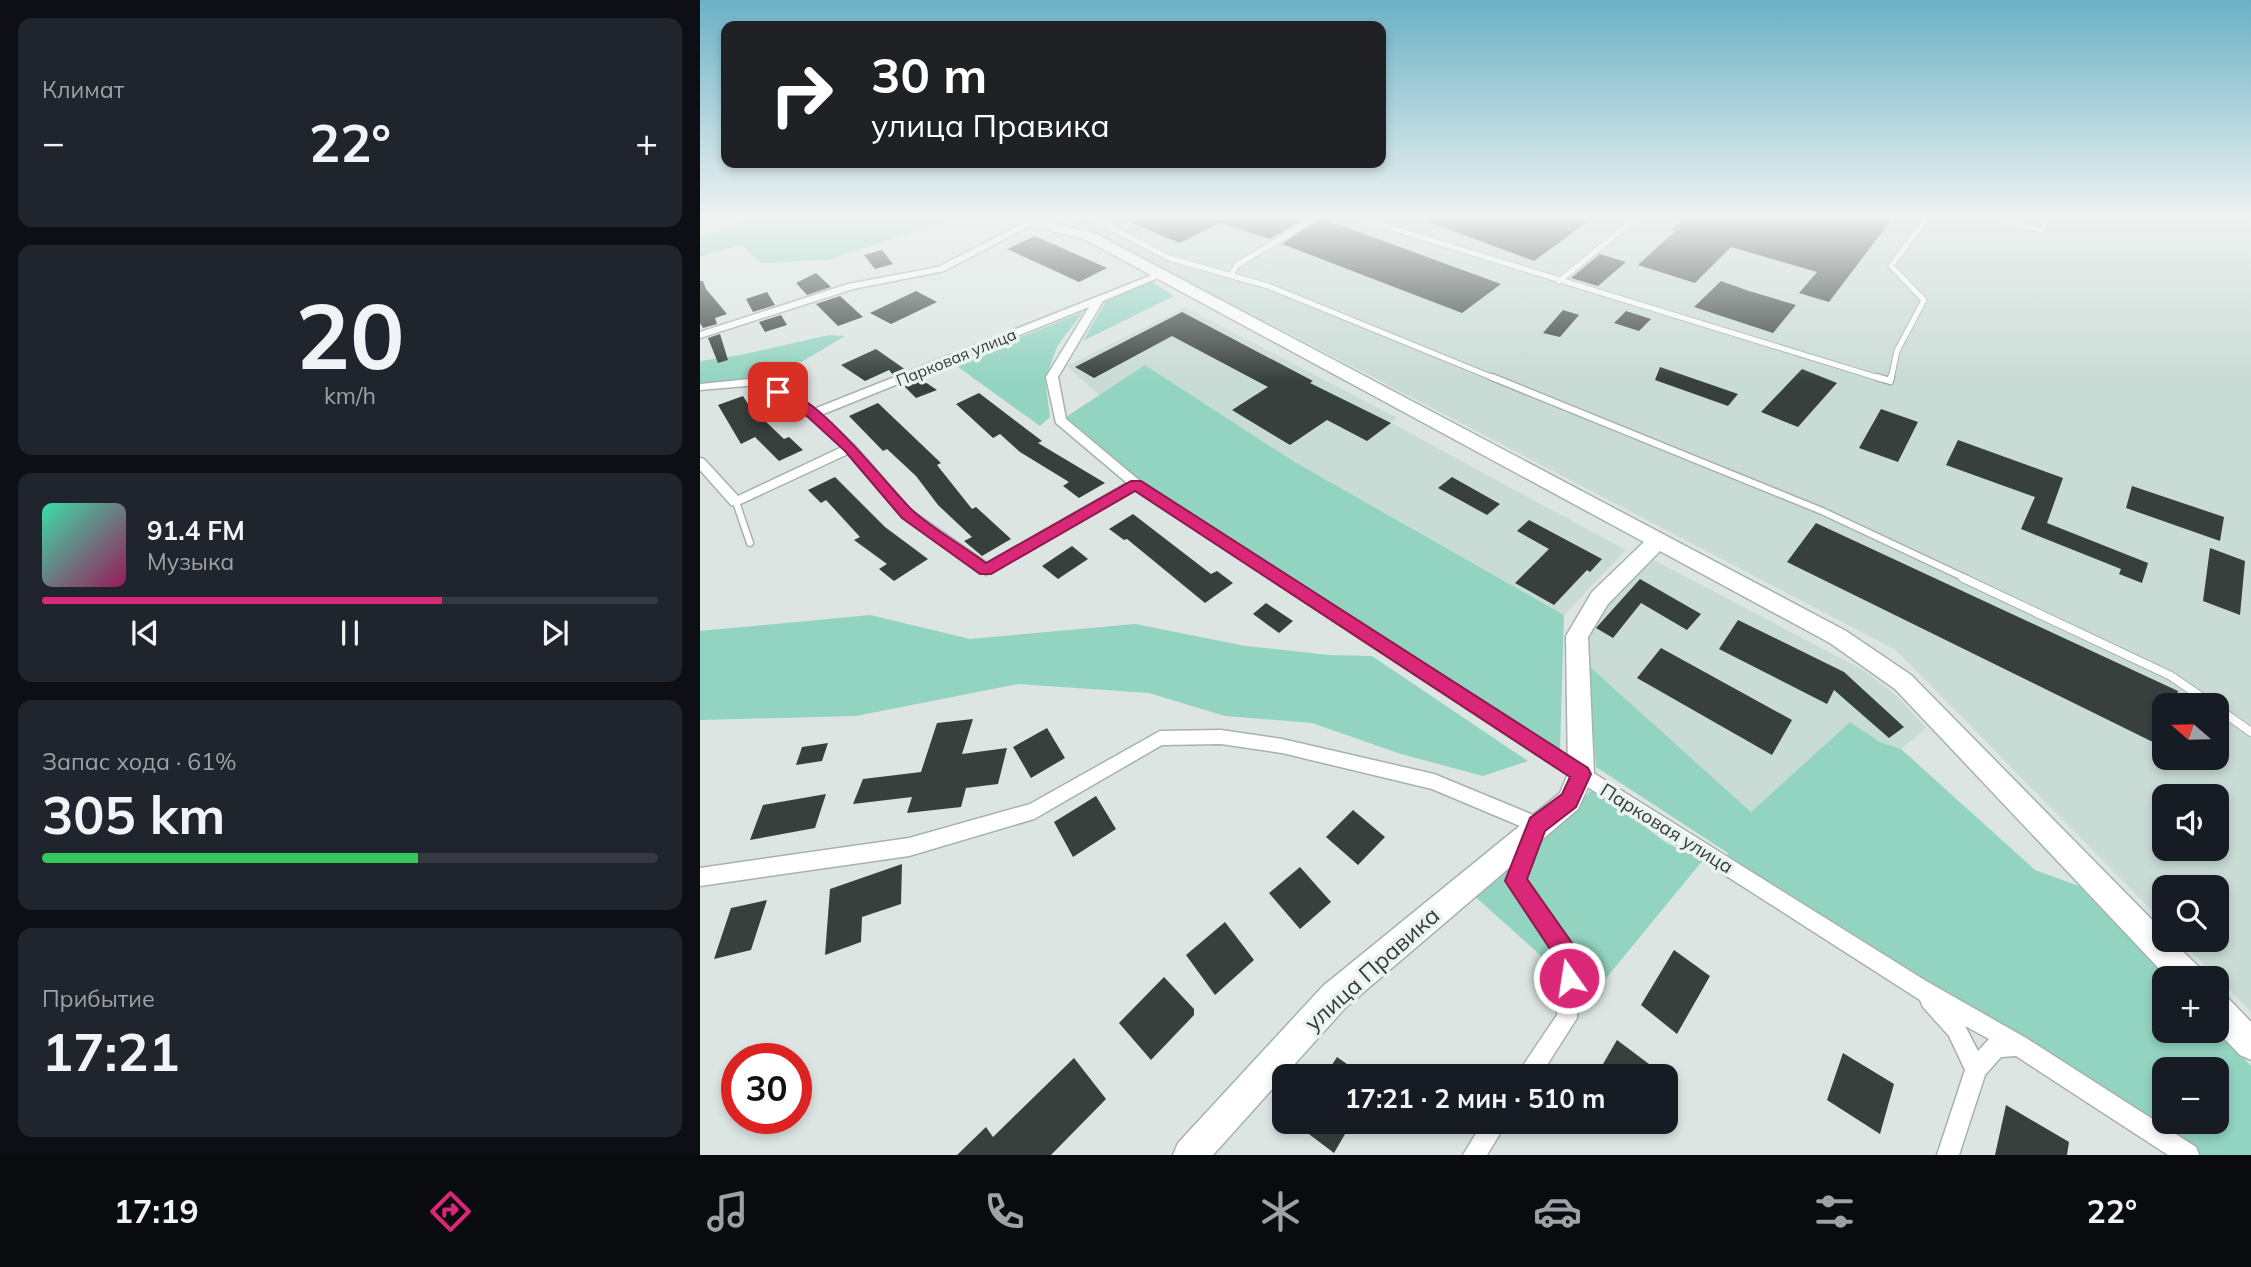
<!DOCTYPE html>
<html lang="ru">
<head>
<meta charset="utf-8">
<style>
  :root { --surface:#171b24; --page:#20242c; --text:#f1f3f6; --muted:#9ea1a6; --line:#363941; --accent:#db2777 }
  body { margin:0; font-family:Mulish,sans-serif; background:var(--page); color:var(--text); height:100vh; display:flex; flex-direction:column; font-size:26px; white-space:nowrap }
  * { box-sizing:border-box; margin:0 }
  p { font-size:23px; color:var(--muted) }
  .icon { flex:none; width:38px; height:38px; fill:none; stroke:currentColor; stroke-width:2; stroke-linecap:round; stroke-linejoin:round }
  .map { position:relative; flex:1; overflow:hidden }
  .panel { display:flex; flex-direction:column; gap:18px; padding:18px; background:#0d0f14; width:700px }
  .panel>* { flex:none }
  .hud { position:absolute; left:21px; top:21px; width:665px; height:147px; border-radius:14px; box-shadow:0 4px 10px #0003; background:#202124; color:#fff; overflow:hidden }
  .needle { width:46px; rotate:290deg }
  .fabs { position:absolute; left:1452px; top:693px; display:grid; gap:14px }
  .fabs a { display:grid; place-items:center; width:77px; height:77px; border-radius:14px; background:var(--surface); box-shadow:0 4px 10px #0003; font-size:35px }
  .speed { position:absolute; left:21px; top:1043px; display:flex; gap:14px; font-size:35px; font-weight:700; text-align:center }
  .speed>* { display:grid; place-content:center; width:91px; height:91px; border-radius:50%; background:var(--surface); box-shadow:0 4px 10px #0003; line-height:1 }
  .speed .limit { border:10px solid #d22; background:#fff; color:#111 }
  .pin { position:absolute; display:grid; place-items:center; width:60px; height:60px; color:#fff; margin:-30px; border-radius:14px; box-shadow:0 4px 10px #0006 }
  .me { position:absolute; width:77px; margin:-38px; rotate:347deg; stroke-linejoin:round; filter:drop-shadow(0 0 5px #0008) }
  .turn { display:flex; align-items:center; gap:24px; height:147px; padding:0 35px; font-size:32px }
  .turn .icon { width:91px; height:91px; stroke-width:2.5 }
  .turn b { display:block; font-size:49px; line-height:60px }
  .big { font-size:52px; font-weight:700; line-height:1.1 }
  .panel .widget { flex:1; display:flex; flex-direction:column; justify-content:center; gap:10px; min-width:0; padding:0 24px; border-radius:14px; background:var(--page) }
  .panel .dial { align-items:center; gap:0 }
  .dial b { font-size:91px; line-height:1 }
  .song { display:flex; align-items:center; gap:21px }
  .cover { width:84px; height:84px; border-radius:10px; background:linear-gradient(135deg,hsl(160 70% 55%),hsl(330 70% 35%)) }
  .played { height:7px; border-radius:4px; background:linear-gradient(90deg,var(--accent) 65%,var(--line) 65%) }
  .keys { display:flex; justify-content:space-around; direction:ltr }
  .heat { display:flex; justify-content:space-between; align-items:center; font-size:38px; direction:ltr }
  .charge { height:10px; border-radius:5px; background:linear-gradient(90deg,#34c759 61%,var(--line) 0) }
  .trip { position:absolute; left:572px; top:1064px; width:406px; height:70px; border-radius:14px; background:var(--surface); box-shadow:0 4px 10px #0003; font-weight:700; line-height:70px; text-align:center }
  .tab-bar { display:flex; height:112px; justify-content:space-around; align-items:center; background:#090b0e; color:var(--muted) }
  .tab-bar .icon { width:49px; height:49px }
  .tab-bar .on { color:var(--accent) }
  .tab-bar b { font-size:32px; color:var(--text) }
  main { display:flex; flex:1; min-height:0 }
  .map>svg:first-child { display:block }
  .built { fill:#c9dbd5; fill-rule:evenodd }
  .green { fill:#93d4c1; fill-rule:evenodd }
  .building { fill:#38403d }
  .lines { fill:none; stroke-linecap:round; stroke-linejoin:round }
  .lane-far2-casing { stroke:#a7b1ad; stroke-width:7 }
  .lane-far1-casing { stroke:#a7b1ad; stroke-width:9 }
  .lane-casing { stroke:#a7b1ad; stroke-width:10 }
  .street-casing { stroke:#a7b1ad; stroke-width:3 }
  .secondary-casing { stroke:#a7b1ad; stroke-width:3 }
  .lane-far2 { stroke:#fff; stroke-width:5 }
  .lane-far1 { stroke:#fff; stroke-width:6 }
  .lane { stroke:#fff; stroke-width:8 }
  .street { fill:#fff; fill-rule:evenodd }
  .secondary { fill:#fff; fill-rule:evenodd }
  .route { fill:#db2777; stroke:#8e194d; stroke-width:2 }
  .labels { text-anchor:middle; stroke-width:7; stroke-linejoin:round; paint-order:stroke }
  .far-street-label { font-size:16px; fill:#373b3a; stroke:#e9f3ef }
  .street-label { font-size:19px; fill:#373b3a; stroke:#e9f3ef }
  .near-street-label { font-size:23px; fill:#373b3a; stroke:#e9f3ef }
</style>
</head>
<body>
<main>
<section class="panel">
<div class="widget"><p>Климат</p>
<div class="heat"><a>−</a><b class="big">22°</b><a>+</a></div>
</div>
<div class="widget dial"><b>20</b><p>km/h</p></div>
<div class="widget">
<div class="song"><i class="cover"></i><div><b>91.4 FM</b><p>Музыка</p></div></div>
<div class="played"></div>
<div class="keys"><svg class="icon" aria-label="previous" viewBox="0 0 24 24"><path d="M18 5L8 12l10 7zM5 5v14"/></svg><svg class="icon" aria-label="pause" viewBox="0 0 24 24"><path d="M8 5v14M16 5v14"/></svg><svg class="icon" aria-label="next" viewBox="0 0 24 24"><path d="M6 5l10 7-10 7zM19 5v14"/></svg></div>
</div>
<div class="widget"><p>Запас хода · 61%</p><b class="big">305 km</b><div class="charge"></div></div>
<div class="widget"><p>Прибытие</p><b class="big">17:21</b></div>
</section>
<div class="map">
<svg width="1551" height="1155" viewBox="0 0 1551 1155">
  <rect width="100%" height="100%" fill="#dce5e2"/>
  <path class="built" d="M357,219H1551V1012L1480,940H1517V887H1465V924L1196,650L379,224ZM1465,705H1517V758H1465ZM1465,796H1517V849H1465Z
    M485,307L697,418L691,423L926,550L864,615L593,461L445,365L399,395L367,366Z
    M954,560L1163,670L1197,696L1226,728L1201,749L1180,742L1150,722L1051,812L888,665V634L911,602Z"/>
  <path class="green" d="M63,219L250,220L128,260L61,263L42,245L0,257V236L38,223Z
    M452,282L474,296L383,341L406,301Z
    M383,312L358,345L345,379L350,417L340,426L254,364Z
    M129,335L145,336L73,379L61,377L0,383V361L41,355Z
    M445,365L593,461L864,615L860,750L440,480L366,417Z
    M170,615L270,639L435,624L546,646L629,655L672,656L828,761L783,776L701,754L612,723L525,716L449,693L318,684L156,716L0,720V631Z
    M888,665L1051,812L1150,722L1180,742L1201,749L1335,870L1379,886L1467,978L1465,1031L1517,1030L1551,1066V1155H1470L1023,867L1028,853L896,767ZM1465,1069H1517V1122H1465Z
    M890,791L906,796L965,842L1003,860L889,999L770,892L865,819Z"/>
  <path class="building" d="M603,219L570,239L519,223L480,243L425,220Z
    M619,219H623L801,284L762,313L582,244Z
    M721,219H891L834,261Z
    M983,219H1192L1129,302L1099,293L1117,272L1031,247L995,283L938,265L975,231L971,230Z
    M335,236L407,268L379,282L307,249Z
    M182,250L193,264L175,269L164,255Z
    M900,254L926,262L898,286L871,278Z
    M116,273L131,287L107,295L96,283Z
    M0,281H3L6,289L27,314L15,318L17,324L3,328L0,323Z
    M1021,281L1049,291L1096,305L1073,333L994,307Z
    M216,291L237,302L191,324L170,313Z
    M67,292L75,305L53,312L46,299Z
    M140,296L163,317L138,326L116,304Z
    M863,310L879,315L860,337L843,333Z
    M926,311L951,319L939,331L914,323Z
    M482,312L613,381L610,383L691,423L667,441L627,420L590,445L532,410L568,387L472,336L394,378L375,367Z
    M81,315L87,325L65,332L59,322Z
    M20,334L28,360L18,363L8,338Z
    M176,349L206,370L193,375L189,370L165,381L141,365Z
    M960,367L1038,394L1028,406L955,380Z
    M1102,369L1137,383L1098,427L1061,412Z
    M219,378L237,390L216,398L203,385Z
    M279,393L342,441L338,443L405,483L379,498L363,486L369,482L320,452L300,434L293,438L256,404Z
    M43,396L59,421L63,419L84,439L89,437L103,450L79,461L55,437L41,444L18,405Z
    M178,403L241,463L237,465L272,509L276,507L311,539L282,556L264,541L272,537L238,505L216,476L187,449L183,451L149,416Z
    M1181,409L1218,422L1198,462L1159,448Z
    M1258,440L1363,478L1347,523L1448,563L1442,583L1419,574L1421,569L1321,529L1335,497L1246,465Z
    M135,477L185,527L228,559L194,581L179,569L187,564L154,540L160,537L126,500L121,503L108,490Z
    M752,477L800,504L787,515L738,488Z
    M1432,486L1524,517L1520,541L1426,508Z
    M433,514L511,574L517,571L533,583L505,603L427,539L424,540L409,529Z
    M829,520L902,559L890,572L887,570L854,605L815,583L849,549L817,531Z
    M1116,523L1478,691L1474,705H1465V735L1461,746L1087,562Z
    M372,546L388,559L358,579L342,566Z
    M1510,548L1545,561L1540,615L1503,601Z
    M940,579L1001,614L987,630L941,603L913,638L896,628Z
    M566,603L593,621L579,633L553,614Z
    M1038,620L1144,672L1204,727L1189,738L1134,690L1127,704L1019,649Z
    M961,648L1092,720L1072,755L937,678Z
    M273,719L262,754L307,748L298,784L266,788L261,807L207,813L212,797L153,804L163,779L221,772L237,723Z
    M347,728L365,758L331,778L313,747Z
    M128,743L122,761L96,765L102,747Z
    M126,794L115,828L50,840L63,805Z
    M396,796L416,829L373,857L354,822Z
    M653,810L685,837L658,865L626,837Z
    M202,864L201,904L162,917L161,942L125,955L130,889Z
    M600,867L631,902L600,929L569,893Z
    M67,900L51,950L14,959L31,908Z
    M525,922L554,960L515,995L486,955Z
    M974,950L1010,976L977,1034L941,1005Z
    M464,977L494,1009V1015L451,1060L419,1023Z
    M917,1040L965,1076H896Z
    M1143,1053L1194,1084L1180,1134L1127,1100Z
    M637,1057L664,1076H625Z
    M374,1058L406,1099L351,1155H257L286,1127L293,1137Z
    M1306,1105L1369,1142L1367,1155H1295Z
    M593,1122H652L634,1153Z"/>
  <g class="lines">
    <g class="lane-far2-casing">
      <path id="lane-far2" d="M394,219L469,258L568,286L796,379
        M662,219L1182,379
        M1301,219L1342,230L1347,219
        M531,275L537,265L614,219
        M859,281L935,219
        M1191,379L1197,351L1224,300L1191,266L1226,219"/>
    </g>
    <g class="lane-far1-casing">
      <path id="lane-far1" d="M792,377L1122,511L1267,579
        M1177,377L1190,381L1191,377
        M36,502L50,543"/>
    </g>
    <g class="lane-casing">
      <path id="lane" d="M1263,578L1471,676L1513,705
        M1517,708L1551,732"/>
    </g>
    <g class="street-casing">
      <path id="street" d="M38,219H47L48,221L44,224Z
        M328,221L335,223L244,271L153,289L0,338V332L148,284L238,267Z
        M457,273L465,275L403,301L358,377L366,419L440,481L887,769L1226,981L1326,1038L1496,1147L1499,1155H1468L1316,1056L1301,1057L1285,1075L1259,1155H1237L1265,1070L1249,1036L1223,1007L1220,1000L875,779L436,490L286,575L202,517L148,454L36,506L31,505L0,470V458L4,459L38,496L142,447L109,417L58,385L0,390V384L60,378L114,409ZM389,307L346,377L356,423L427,483L287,563L212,511L154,445L121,415ZM1265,1026L1289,1039L1278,1051Z
        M521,730L582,739L734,774L843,819L846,825L826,879L880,958L877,1018L840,1076H816L857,1015L860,961L807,881L827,829L732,789L582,753L521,744L462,745L334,819L209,856L0,886V868L209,838L330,804L460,731Z
        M783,1122H807L787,1155H763Z"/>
    </g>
    <g class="secondary-casing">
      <path id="secondary" d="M307,219H338L396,234L1146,631L1211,675L1465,933V940H1471L1499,967L1503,978H1468L1195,689L1130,643L960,551L908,604L888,637L894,774L878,809L645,1008L513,1155H473L478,1143L623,986L860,793L868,774L866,636L892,592L944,542L386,240Z
        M1517,994L1528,998L1551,1022V1060L1540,1055L1517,1031Z"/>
    </g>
    <use href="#lane-far2" class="lane-far2"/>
    <use href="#lane-far1" class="lane-far1"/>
    <use href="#lane" class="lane"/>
    <use href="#street" class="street"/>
    <use href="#secondary" class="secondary"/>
  </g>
  <linearGradient id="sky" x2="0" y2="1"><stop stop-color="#6bb1c6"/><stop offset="0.57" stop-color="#eff3f2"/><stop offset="1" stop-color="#eff3f2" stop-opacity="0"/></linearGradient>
  <rect width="1551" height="381" fill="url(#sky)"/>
  <path class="route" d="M73,389C110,383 187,486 212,510C234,530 262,545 286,563L431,481H441L888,768L891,774L876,807L845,831L827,879L877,950L881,958L877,986L869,990L861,986L857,978L858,961L805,881L830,818L862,794L870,777L435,491L291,574H280L202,518L145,451L108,417L73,395Z"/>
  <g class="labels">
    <g class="far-street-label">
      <text transform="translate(256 357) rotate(-22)" y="6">Парковая улица</text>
    </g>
    <g class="street-label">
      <text transform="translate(967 828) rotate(32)" y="7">Парковая улица</text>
    </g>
    <g class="near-street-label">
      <text transform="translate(672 969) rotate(-42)" y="8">улица Правика</text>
    </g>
  </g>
</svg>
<div class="fabs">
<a><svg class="needle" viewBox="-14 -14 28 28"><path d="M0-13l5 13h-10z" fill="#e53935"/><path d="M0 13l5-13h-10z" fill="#9ea1a6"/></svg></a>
<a><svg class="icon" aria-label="sound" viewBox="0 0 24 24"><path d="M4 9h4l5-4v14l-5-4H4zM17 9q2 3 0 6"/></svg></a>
<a><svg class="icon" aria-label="search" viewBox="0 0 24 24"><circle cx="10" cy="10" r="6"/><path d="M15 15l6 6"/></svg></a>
<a>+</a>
<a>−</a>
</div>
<div class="speed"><div class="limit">30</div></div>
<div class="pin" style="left:78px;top:392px;background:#d93025"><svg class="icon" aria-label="arrive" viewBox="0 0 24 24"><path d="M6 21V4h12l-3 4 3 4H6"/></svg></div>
<svg class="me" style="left:869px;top:978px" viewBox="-20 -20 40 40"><circle r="17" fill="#db2777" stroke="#fff" stroke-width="3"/><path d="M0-11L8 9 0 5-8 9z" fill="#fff"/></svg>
<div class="trip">17:21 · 2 мин · 510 m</div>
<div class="hud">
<div class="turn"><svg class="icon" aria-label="right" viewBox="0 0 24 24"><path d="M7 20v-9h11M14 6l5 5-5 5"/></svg><div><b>30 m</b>улица Правика</div></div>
</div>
</div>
</main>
<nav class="tab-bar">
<b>17:19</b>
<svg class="icon on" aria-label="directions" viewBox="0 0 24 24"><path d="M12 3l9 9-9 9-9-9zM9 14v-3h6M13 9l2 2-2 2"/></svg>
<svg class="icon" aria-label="music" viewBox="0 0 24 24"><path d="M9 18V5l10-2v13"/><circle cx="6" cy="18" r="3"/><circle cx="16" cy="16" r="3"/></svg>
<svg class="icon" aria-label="phone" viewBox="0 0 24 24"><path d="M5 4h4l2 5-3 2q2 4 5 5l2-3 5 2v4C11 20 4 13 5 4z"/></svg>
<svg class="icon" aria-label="climate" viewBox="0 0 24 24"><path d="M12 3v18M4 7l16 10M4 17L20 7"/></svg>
<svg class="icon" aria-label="car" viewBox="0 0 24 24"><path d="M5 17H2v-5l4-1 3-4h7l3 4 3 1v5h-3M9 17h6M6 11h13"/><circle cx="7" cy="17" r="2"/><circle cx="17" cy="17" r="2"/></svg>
<svg class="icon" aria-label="filters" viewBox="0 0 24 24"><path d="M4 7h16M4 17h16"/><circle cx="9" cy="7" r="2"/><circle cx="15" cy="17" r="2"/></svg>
<b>22°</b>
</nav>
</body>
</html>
